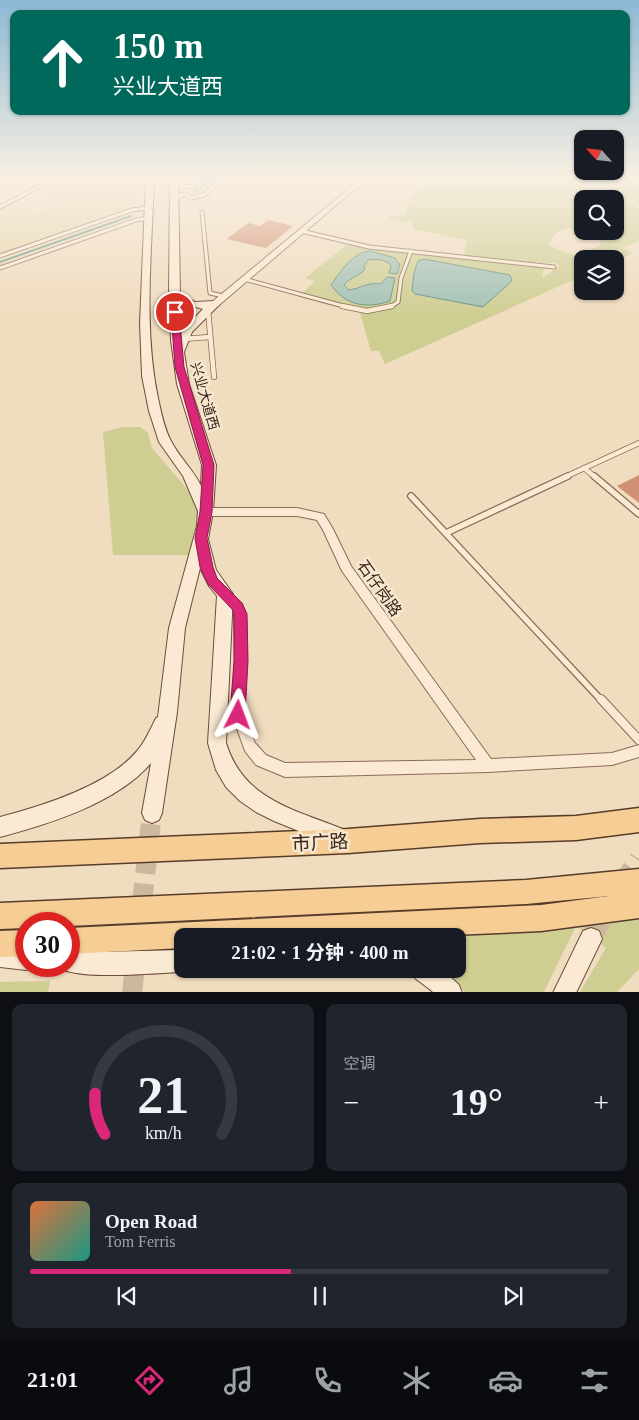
<!DOCTYPE html>
<html lang="zh">
<head>
<meta charset="utf-8">
<style>
  :root { --surface:#171b24; --page:#20242c; --text:#f1f3f6; --muted:#9ea1a6; --line:#363941; --accent:#db2777 }
  body { margin:0; font-family:"Times New Roman","Noto Sans SC",serif; background:var(--page); color:var(--text); height:100vh; display:flex; flex-direction:column; font-size:19px; white-space:nowrap }
  * { box-sizing:border-box; margin:0 }
  p { font-size:16px; color:var(--muted) }
  .icon { flex:none; width:28px; height:28px; fill:none; stroke:currentColor; stroke-width:2; stroke-linecap:round; stroke-linejoin:round }
  .map { position:relative; height:992px; overflow:hidden }
  .panel { display:flex; flex-direction:column; gap:12px; padding:12px; background:#0d0f14; flex:1 }
  .panel>* { flex:none }
  .banner { position:absolute; left:10px; top:10px; width:620px; height:105px; border-radius:10px; box-shadow:0 1px 4px #0004; background:#00695c; color:#fff; overflow:hidden }
  .needle { width:32px; rotate:297deg }
  .controls { position:absolute; left:574px; top:130px; display:grid; gap:10px }
  .controls a { display:grid; place-items:center; width:50px; height:50px; border-radius:10px; background:var(--surface); box-shadow:0 1px 4px #0004; font-size:25px }
  .speed { position:absolute; left:15px; top:912px; display:flex; gap:10px; font-size:25px; font-weight:700; text-align:center }
  .speed>* { display:grid; place-content:center; width:65px; height:65px; border-radius:50%; background:var(--surface); box-shadow:0 1px 4px #0004; line-height:1 }
  .speed .limit { border:8px solid #d22; background:#fff; color:#111 }
  .pin { position:absolute; display:grid; place-items:center; width:42px; height:42px; color:#fff; margin:-21px; border:2px solid #fff; border-radius:50%; box-shadow:0 1px 5px #0007 }
  .me { position:absolute; width:55px; margin:-28px; rotate:3deg; stroke-linejoin:round; filter:drop-shadow(0 0 4px #0008) }
  .turn { display:flex; align-items:center; gap:18px; height:105px; padding:0 20px; font-size:22px }
  .turn .icon { width:65px; height:65px; stroke-width:2.5 }
  .turn b { display:block; font-size:35px; line-height:42px }
  .big { font-size:38px; font-weight:700; line-height:1.1 }
  .panel .card { flex:1; display:flex; flex-direction:column; justify-content:center; gap:8px; min-width:0; padding:0 18px; border-radius:10px; background:var(--page) }
  .panel .dial { align-items:center; gap:0 }
  .dial svg { height:130px; overflow:visible; fill:none; stroke:var(--line); stroke-width:7; stroke-linecap:round; text-anchor:middle }
  .dial text { fill:var(--text); stroke:none }
  .song { display:flex; align-items:center; gap:15px }
  .cover { width:60px; height:60px; border-radius:8px; background:linear-gradient(135deg,hsl(20 70% 55%),hsl(170 70% 35%)) }
  .played { height:5px; border-radius:2px; background:linear-gradient(90deg,var(--accent) 45%,var(--line) 45%) }
  .keys { display:flex; justify-content:space-around; direction:ltr }
  .heat { display:flex; justify-content:space-between; align-items:center; font-size:28px; direction:ltr }
  .panel .tiles { flex:1; display:grid; gap:12px; grid-template-columns:1fr 1fr }
  .card:last-child { grid-column:span 2 }
  .trip { position:absolute; left:174px; top:928px; width:292px; height:50px; border-radius:10px; background:var(--surface); box-shadow:0 1px 4px #0004; font-weight:700; line-height:50px; text-align:center }
  .tab-bar { display:flex; height:80px; justify-content:space-around; align-items:center; background:#090b0e; color:var(--muted) }
  .tab-bar .icon { width:35px; height:35px }
  .tab-bar .active { color:var(--accent) }
  .tab-bar b { font-size:22px; color:var(--text) }
  .map>svg:first-child { display:block }
  .farmland { fill:#e6d6ac }
  .green { fill:#cece93; fill-rule:evenodd }
  .water { fill:#a3c1b5; stroke:#699082 }
  .lines { fill:none; stroke-linecap:round; stroke-linejoin:round }
  .stream { stroke:#699082; stroke-width:2 }
  .building { fill:#d09073 }
  .secondary-tunnel { stroke:#cbb89e; stroke-width:20; stroke-dasharray:20 10; stroke-linecap:butt }
  .lane-far3-casing { stroke:#896c57; stroke-width:5 }
  .lane-far2-casing { stroke:#896c57; stroke-width:6 }
  .lane-far1-casing { stroke:#896c57; stroke-width:8 }
  .lane-casing { stroke:#896c57; stroke-width:10 }
  .street-casing { stroke:#896c57; stroke-width:2 }
  .secondary-casing { stroke:#6b4d3a; stroke-width:2 }
  .primary-casing { stroke:#573b2b; stroke-width:3 }
  .lane-far3 { stroke:#faead3; stroke-width:3 }
  .lane-far2 { stroke:#faead3; stroke-width:4.5 }
  .lane-far1 { stroke:#faead3; stroke-width:5.5 }
  .lane { stroke:#faead3; stroke-width:8 }
  .street { fill:#faead3; fill-rule:evenodd }
  .secondary { fill:#faead3; fill-rule:evenodd }
  .primary { fill:#f5cd95; fill-rule:evenodd }
  .route { fill:#db2777; stroke:#8e194d }
  .labels { text-anchor:middle; stroke-width:5; stroke-linejoin:round; paint-order:stroke }
  .far-street-label { font-size:14px; fill:#38271c; stroke:#f7e7cf }
  .street-label { font-size:16px; fill:#38271c; stroke:#f7e7cf }
  .near-street-label { font-size:19px; fill:#38271c; stroke:#f7e7cf }
</style>
</head>
<body>
<div class="map">
<svg width="639" height="993" viewBox="0 0 639 993">
  <rect width="100%" height="100%" fill="#f0dcbf"/>
  <path class="farmland" d="M110,177H138L136,206L0,254V209L22,201L37,214L60,207L44,197L84,182Z"/>
  <path class="green" d="M433,177H505L509,182L521,177H582L639,208V241L623,248L633,253L615,261V259H582V276L385,364L379,351H371L360,313L298,297L315,281L305,278L347,245L544,268L542,278L560,266L556,263L529,262L464,255L467,240L413,229V222L395,221L386,217L404,215C409,198 419,187 433,177ZM582,199H615V231H582ZM568,228L588,233L602,243C578,259 575,258 549,245C552,235 558,231 568,228Z
    M589,177H639V205Z
    M123,427H140L148,433L152,448L194,497L198,516L189,555H113L103,432Z
    M639,914V969L617,992H580L606,948L576,926L544,992H465L442,969H458V936H438L576,925Z
    M50,981L48,992H0V982Z"/>
  <path class="water" d="M370,251L395,258L400,265L397,274L389,273L391,266C386,259 377,259 368,260L364,266L365,269C361,275 351,277 344,285L349,290C362,288 367,282 381,284L387,277L395,278L390,301C367,309 346,306 331,285C340,272 353,252 370,251Z
    M424,259L510,275L512,281L483,307L415,294L412,291L414,273L418,261Z"/>
  <g class="lines">
    <path class="stream" d="M195,191L217,177
      M0,262L131,216"/>
  </g>
  <path class="building" d="M268,220L293,226L266,248L227,239L248,223L260,226Z
    M639,475V503L617,486Z"/>
  <g class="lines">
    <path class="secondary-tunnel" d="M621,885L639,859
      M591,939L608,908
      M132,993L152,813"/>
    <g class="lane-far3-casing">
      <path id="lane-far3" d="M174,183L190,187L207,177
        M174,197L185,194L190,198L204,195L226,177
        M0,207L58,177
        M202,212L210,293L223,296
        M301,231L369,247L554,267
        M0,256L132,210L148,208
        M0,268L136,220L148,218
        M244,279L347,307
        M390,307L398,302L401,278L411,251"/>
    </g>
    <g class="lane-far2-casing">
      <path id="lane-far2" d="M342,306L367,311L392,306
        M208,310L214,377
        M183,339L210,337
        M584,468L595,477
        M565,477L639,443"/>
    </g>
    <g class="lane-far1-casing">
      <path id="lane-far1" d="M594,476L639,514
        M411,496L602,701
        M446,533L568,476"/>
    </g>
    <g class="lane-casing">
      <path id="lane" d="M601,699L639,740"/>
    </g>
    <g class="street-casing">
      <path id="street" d="M363,177H369L218,306H212V302Z
        M206,508H297L324,514L333,529L351,566L491,759L612,753L639,745V757L612,765L488,772L285,777L256,765L245,751L232,715L235,661L234,615L233,609L219,594L221,591L225,590L229,591L242,604L246,615L247,661L244,715L255,743L266,755L285,763L476,760L342,571L323,530L317,520L297,516H206L201,512Z"/>
    </g>
    <g class="secondary-casing">
      <path id="secondary" d="M146,177H154C152,250 143,326 158,398C161,412 164,428 171,441C179,457 193,469 201,486L202,465L177,384L171,340L169,295L170,177H178L180,295L195,302L215,301L220,304L192,332L184,352L189,384L216,465L213,512L208,539L216,570L233,594L226,743C244,801 295,809 345,830L348,837L345,844L338,847L274,821L256,812L240,801L226,787L216,770L208,743L217,596L209,586L200,568L185,628L177,712L162,813L159,820L152,823L145,820L142,813L151,763C117,803 49,824 0,837V817C42,806 108,786 137,751C145,742 150,730 156,718L158,717L169,628L197,526L198,511L183,476L159,442L149,411L142,376L140,323ZM181,303L203,309L181,332Z
        M591,928L599,931L602,939L576,993H553L583,931Z
        M0,945L26,948V966L34,967L26,970L0,967Z
        M69,950L99,952L182,950V969H190L182,972C152,973 87,980 61,969L60,966H69Z
        M409,969H442L459,985L462,993H434C425,984 413,980 409,969Z"/>
    </g>
    <g class="primary-casing">
      <path id="primary" d="M639,808V832L576,840L480,843L348,853L0,868V844L348,829L480,819L576,816Z
        M639,869V918L541,931L430,936H182V948L69,954V928L541,905L609,896L526,904L69,926V924H26V928L0,929V903L526,880Z
        M26,930V956L0,957V931Z"/>
    </g>
    <use href="#lane-far3" class="lane-far3"/>
    <use href="#lane-far2" class="lane-far2"/>
    <use href="#lane-far1" class="lane-far1"/>
    <use href="#lane" class="lane"/>
    <use href="#street" class="street"/>
    <use href="#secondary" class="secondary"/>
    <use href="#primary" class="primary"/>
  </g>
  <linearGradient id="sky" x2="0" y2="1"><stop stop-color="#8cb9d4"/><stop offset="0.56" stop-color="#f8efe2"/><stop offset="1" stop-color="#f8efe2" stop-opacity="0"/></linearGradient>
  <rect width="639" height="316" fill="url(#sky)"/>
  <path class="route" d="M175,309L179,312L184,367L214,465L212,512L207,538L213,567L217,578L242,603L247,614L248,661L245,715L243,720L238,722L233,720L230,715L234,661V614L232,609L208,584L200,567L195,538L200,512L203,465L175,367L171,312Z"/>
  <g class="labels">
    <g class="far-street-label">
      <text transform="translate(205 396) rotate(74)" y="5">兴业大道西</text>
    </g>
    <g class="street-label">
      <text transform="translate(380 588) rotate(55)" y="6">石仔岗路</text>
    </g>
    <g class="near-street-label">
      <text transform="translate(320 842) rotate(-3)" y="7">市广路</text>
    </g>
  </g>
</svg>
<div class="controls">
<a><svg class="needle" viewBox="-14 -14 28 28"><path d="M0-13l5 13h-10z" fill="#e53935"/><path d="M0 13l5-13h-10z" fill="#9ea1a6"/></svg></a>
<a><svg class="icon" aria-label="search" viewBox="0 0 24 24"><circle cx="10" cy="10" r="6"/><path d="M15 15l6 6"/></svg></a>
<a><svg class="icon" aria-label="layers" viewBox="0 0 24 24"><path d="M12 4l9 5-9 5-9-5zM3 14l9 5 9-5"/></svg></a>
</div>
<div class="speed"><div class="limit">30</div></div>
<div class="pin" style="left:175px;top:312px;background:#d93025"><svg class="icon" aria-label="arrive" viewBox="0 0 24 24"><path d="M6 21V4h12l-3 4 3 4H6"/></svg></div>
<svg class="me" style="left:238px;top:715px" viewBox="-20 -20 40 40"><path d="M0-17L14 15 0 8-14 15z" fill="#db2777" stroke="#fff" stroke-width="4"/></svg>
<div class="trip">21:02 · 1 分钟 · 400 m</div>
<div class="banner">
<div class="turn"><svg class="icon" aria-label="ahead" viewBox="0 0 24 24"><path d="M12 20V5M6 11l6-6 6 6"/></svg><div><b>150 m</b>兴业大道西</div></div>
</div>
</div>
<section class="panel">
<div class="tiles">
<div class="card dial"><svg viewBox="0 0 100 80">
<path d="M14 69A42 42 0 1 1 86 69"/>
<path d="M14 69A42 42 0 0 1 8 44" stroke="#db2777"/>
<text x="50" y="56" font-size="32" font-weight="700">21</text>
<text x="50" y="72" font-size="11">km/h</text>
</svg></div>
<div class="card"><p>空调</p>
<div class="heat"><a>−</a><b class="big">19°</b><a>+</a></div>
</div>
<div class="card">
<div class="song"><i class="cover"></i><div><b>Open Road</b><p>Tom Ferris</p></div></div>
<div class="played"></div>
<div class="keys"><svg class="icon" aria-label="previous" viewBox="0 0 24 24"><path d="M18 5L8 12l10 7zM5 5v14"/></svg><svg class="icon" aria-label="pause" viewBox="0 0 24 24"><path d="M8 5v14M16 5v14"/></svg><svg class="icon" aria-label="next" viewBox="0 0 24 24"><path d="M6 5l10 7-10 7zM19 5v14"/></svg></div>
</div>
</div>
</section>
<nav class="tab-bar">
<b>21:01</b>
<svg class="icon active" aria-label="directions" viewBox="0 0 24 24"><path d="M12 3l9 9-9 9-9-9zM9 14v-3h6M13 9l2 2-2 2"/></svg>
<svg class="icon" aria-label="music" viewBox="0 0 24 24"><path d="M9 18V5l10-2v13"/><circle cx="6" cy="18" r="3"/><circle cx="16" cy="16" r="3"/></svg>
<svg class="icon" aria-label="phone" viewBox="0 0 24 24"><path d="M5 4h4l2 5-3 2q2 4 5 5l2-3 5 2v4C11 20 4 13 5 4z"/></svg>
<svg class="icon" aria-label="climate" viewBox="0 0 24 24"><path d="M12 3v18M4 7l16 10M4 17L20 7"/></svg>
<svg class="icon" aria-label="car" viewBox="0 0 24 24"><path d="M5 17H2v-5l4-1 3-4h7l3 4 3 1v5h-3M9 17h6M6 11h13"/><circle cx="7" cy="17" r="2"/><circle cx="17" cy="17" r="2"/></svg>
<svg class="icon" aria-label="filters" viewBox="0 0 24 24"><path d="M4 7h16M4 17h16"/><circle cx="9" cy="7" r="2"/><circle cx="15" cy="17" r="2"/></svg>
</nav>
</body>
</html>
